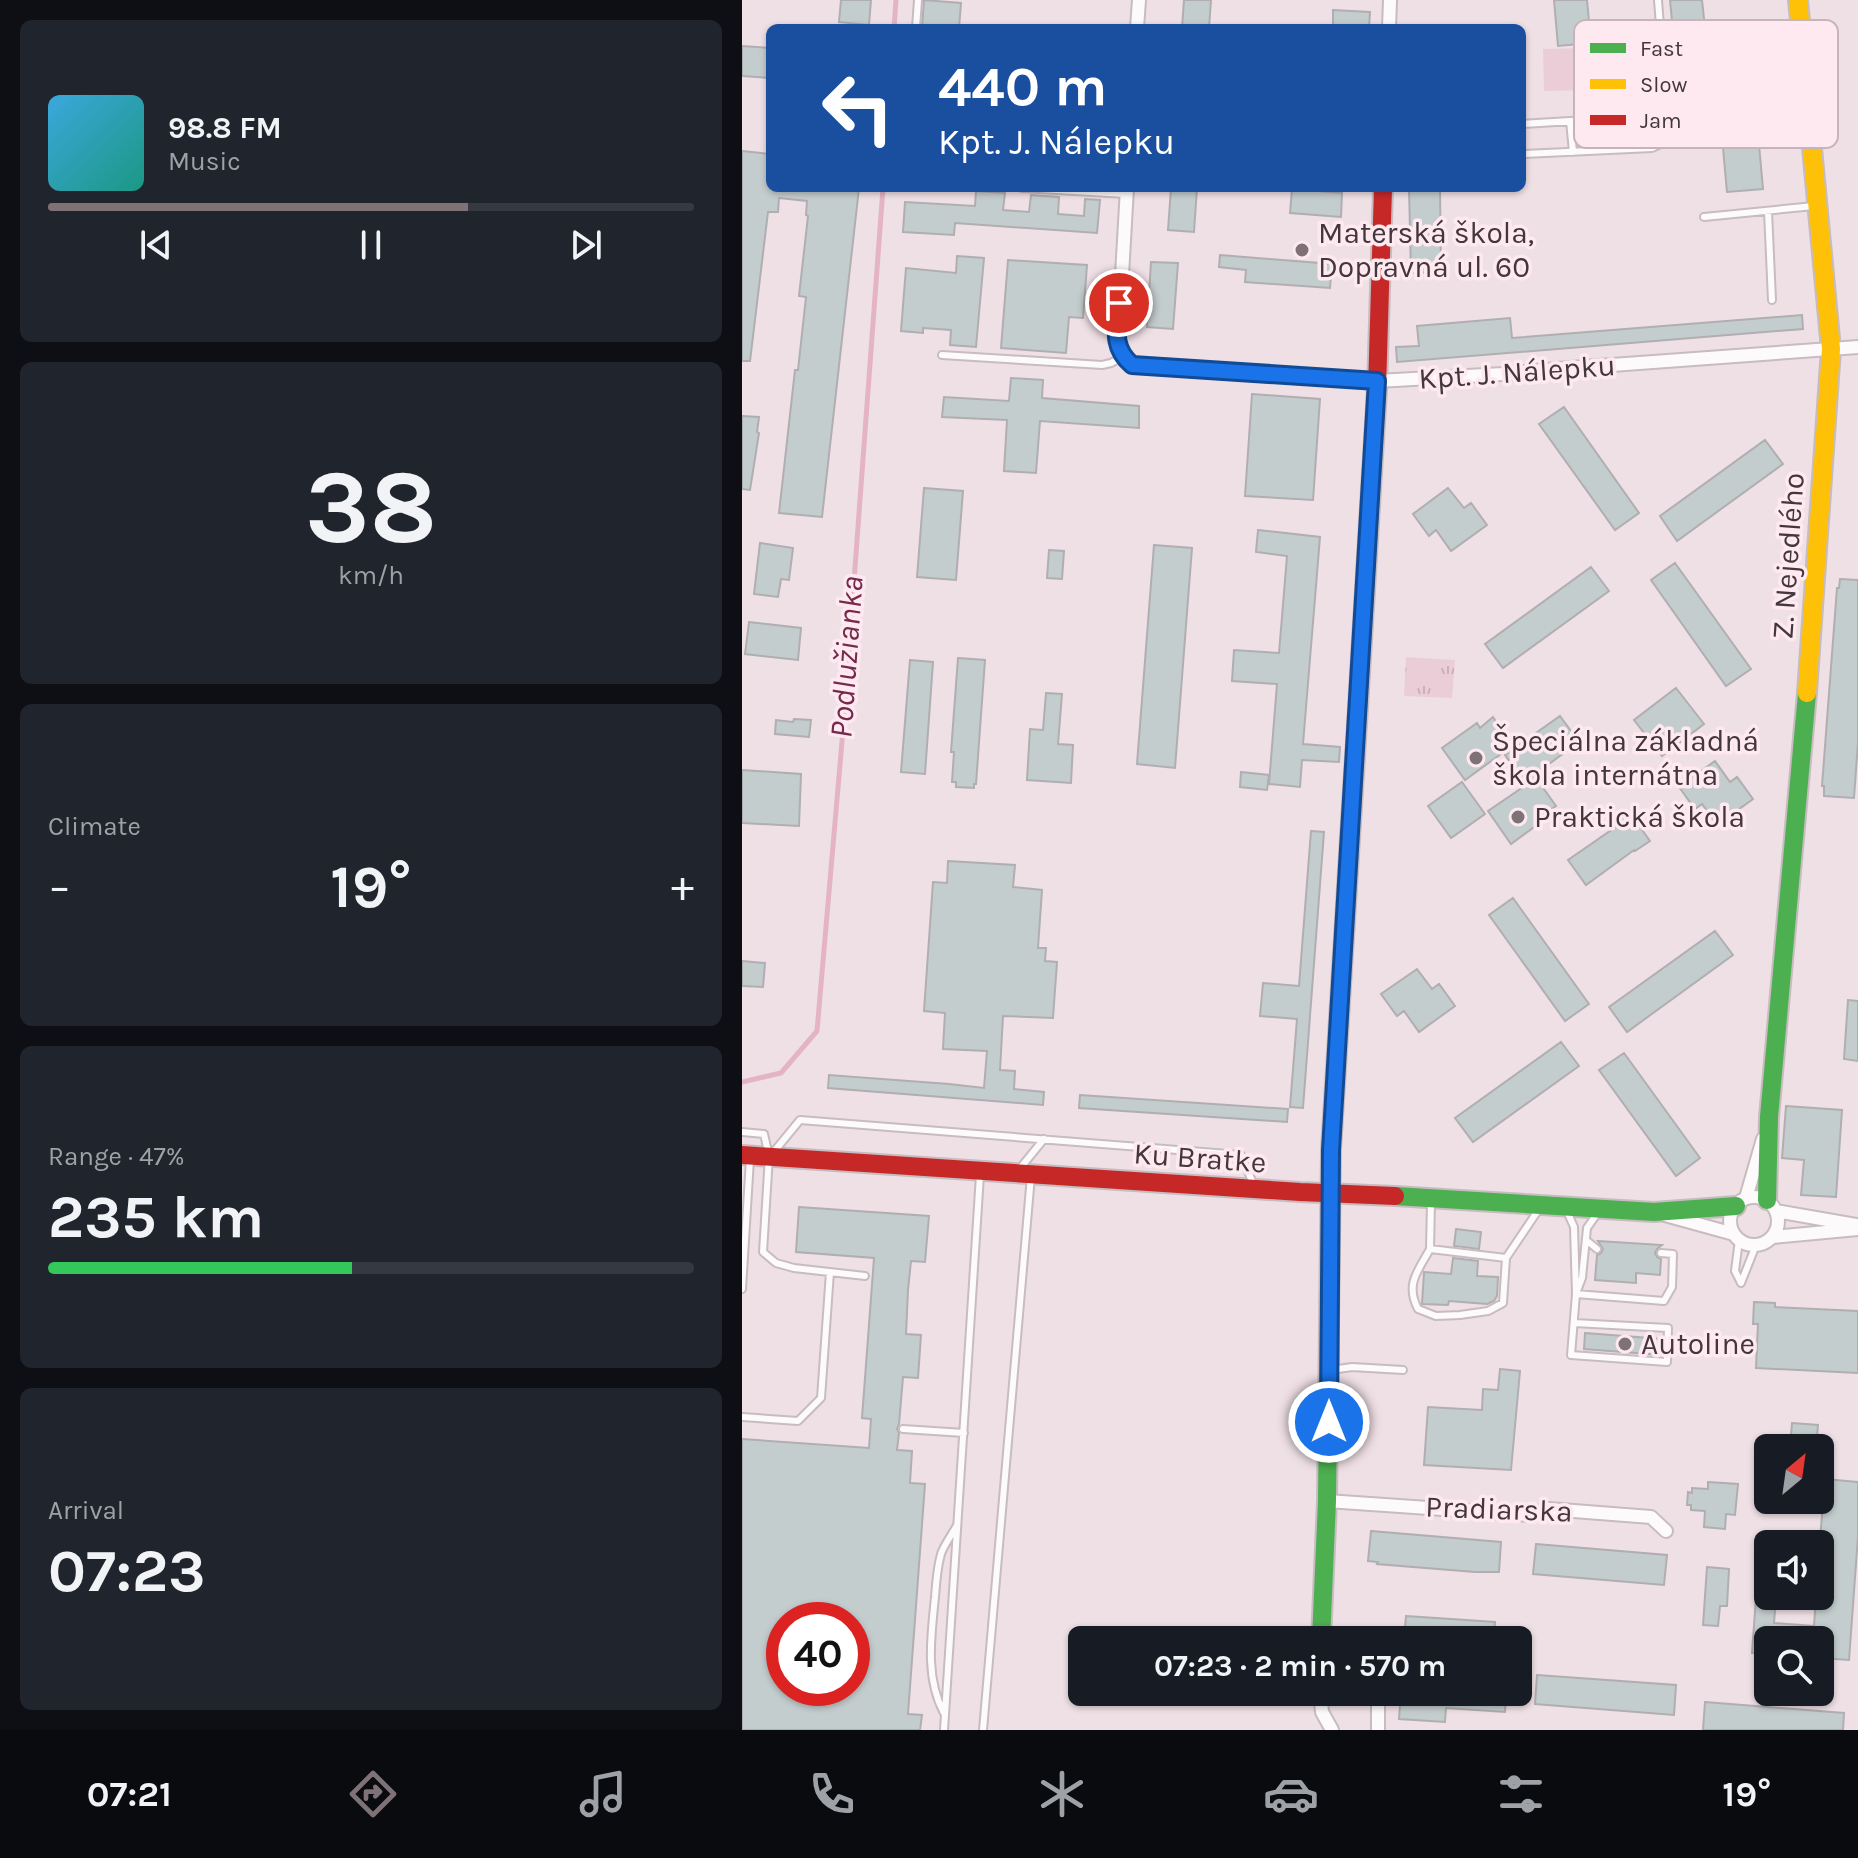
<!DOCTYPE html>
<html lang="en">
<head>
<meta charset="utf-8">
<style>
  :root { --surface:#171b24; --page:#20242c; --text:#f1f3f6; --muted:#9ea1a6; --line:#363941; --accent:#7f7276 }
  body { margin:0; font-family:Karla,sans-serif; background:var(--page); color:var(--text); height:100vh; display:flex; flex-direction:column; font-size:30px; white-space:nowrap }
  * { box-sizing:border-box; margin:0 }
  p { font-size:26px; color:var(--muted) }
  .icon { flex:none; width:44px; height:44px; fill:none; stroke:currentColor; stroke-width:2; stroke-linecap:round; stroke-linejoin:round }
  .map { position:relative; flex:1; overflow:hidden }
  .side { display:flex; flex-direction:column; gap:20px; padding:20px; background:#0d0f14; width:742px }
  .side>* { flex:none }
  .guide { position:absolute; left:24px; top:24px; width:760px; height:168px; border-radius:12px; box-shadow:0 2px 6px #0004; background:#1a4fa0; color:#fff; overflow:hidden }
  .needle { width:52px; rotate:29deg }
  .tools { position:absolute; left:1012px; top:1434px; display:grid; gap:16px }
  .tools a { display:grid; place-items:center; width:80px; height:80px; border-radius:12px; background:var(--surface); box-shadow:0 2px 6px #0004; font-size:40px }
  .speed { position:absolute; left:24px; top:1602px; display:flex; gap:16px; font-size:40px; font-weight:700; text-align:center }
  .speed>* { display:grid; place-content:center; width:104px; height:104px; border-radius:50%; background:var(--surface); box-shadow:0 2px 6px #0004; line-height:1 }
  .speed .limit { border:12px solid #d22; background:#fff; color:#111 }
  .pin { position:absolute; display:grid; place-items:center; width:68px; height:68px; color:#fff; margin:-34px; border:4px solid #fff; border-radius:50%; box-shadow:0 2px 8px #0007 }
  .me { position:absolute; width:88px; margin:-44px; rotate:0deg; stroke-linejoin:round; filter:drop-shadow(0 0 6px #0008) }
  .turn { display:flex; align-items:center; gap:28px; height:168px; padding:0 40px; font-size:36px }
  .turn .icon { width:104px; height:104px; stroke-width:2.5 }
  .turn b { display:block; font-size:56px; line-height:68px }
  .big { font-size:60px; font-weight:700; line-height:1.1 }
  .side .card { flex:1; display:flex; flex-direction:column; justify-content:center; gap:12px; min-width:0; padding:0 28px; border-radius:12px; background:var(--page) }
  .side .dial { align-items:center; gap:0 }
  .dial b { font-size:104px; line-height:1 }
  .song { display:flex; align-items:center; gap:24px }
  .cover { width:96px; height:96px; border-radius:12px; background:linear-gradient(135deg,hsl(200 70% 55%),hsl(170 70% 35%)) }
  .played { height:8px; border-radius:4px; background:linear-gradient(90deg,var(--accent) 65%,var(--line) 65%) }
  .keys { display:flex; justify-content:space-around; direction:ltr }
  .heat { display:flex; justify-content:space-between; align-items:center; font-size:44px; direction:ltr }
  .charge { height:12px; border-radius:6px; background:linear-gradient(90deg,#34c759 47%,var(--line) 0) }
  .trip { position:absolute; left:326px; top:1626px; width:464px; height:80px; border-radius:12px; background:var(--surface); box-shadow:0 2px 6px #0004; font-weight:700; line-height:80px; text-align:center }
  .dock { display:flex; height:128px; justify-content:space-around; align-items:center; background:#090b0e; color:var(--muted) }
  .dock .icon { width:56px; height:56px }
  .dock .selected { color:var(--accent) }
  .dock b { font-size:36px; color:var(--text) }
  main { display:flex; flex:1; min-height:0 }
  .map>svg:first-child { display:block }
  .grass { fill:url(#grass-tufts) }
  .pitch { fill:#eacdd7 }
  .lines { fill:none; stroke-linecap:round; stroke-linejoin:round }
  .stream { stroke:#e4b4c6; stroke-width:5 }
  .building { fill:#c4cdce; stroke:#b0aeb0; stroke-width:2; fill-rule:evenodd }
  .lane-casing { stroke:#c7bcc0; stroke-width:10 }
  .street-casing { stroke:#c7bcc0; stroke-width:16 }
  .fast-casing { stroke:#c7bcc0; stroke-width:22 }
  .slow-casing { stroke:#c7bcc0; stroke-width:22 }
  .jam-casing { stroke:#c7bcc0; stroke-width:22 }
  .lane { stroke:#fdfafb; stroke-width:6 }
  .street { stroke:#fdfafb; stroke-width:12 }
  .fast { stroke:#4caf50; stroke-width:18 }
  .slow { stroke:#ffc107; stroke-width:18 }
  .jam { stroke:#c62828; stroke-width:18 }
  .route-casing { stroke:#114b97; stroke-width:20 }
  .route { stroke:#1a73e8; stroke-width:14 }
  .poi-dot { fill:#7f7276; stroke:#ffe9f0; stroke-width:3 }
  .labels { text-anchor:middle; stroke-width:7; stroke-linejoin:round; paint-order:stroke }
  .poi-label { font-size:30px; fill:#42373b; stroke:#ffe9f0; text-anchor:start }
  .street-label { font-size:30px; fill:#42373b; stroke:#ffe9f0 }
  .water-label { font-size:32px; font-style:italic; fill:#732a4b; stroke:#ffe9f0 }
  .key { fill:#ffe9f0; stroke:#c6b4ba; stroke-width:2 }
  .key-label { font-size:22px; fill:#42373b }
</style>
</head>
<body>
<main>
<section class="side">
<div class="card">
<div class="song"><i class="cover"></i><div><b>98.8 FM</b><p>Music</p></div></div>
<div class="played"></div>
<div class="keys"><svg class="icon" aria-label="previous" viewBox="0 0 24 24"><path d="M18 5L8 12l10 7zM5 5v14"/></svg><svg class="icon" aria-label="pause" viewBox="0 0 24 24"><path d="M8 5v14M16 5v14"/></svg><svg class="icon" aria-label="next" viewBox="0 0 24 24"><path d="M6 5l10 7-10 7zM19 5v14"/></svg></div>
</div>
<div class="card dial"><b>38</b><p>km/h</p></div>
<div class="card"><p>Climate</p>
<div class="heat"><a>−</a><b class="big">19°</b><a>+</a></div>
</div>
<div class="card"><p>Range · 47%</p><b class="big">235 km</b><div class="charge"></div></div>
<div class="card"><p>Arrival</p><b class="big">07:23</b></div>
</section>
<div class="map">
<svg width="1116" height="1730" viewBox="0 0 1116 1730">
  <defs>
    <pattern id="grass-tufts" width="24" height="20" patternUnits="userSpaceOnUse" patternTransform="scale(2)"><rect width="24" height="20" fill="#eacdd7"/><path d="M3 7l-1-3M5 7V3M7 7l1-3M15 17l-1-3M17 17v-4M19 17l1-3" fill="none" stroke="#cab1b9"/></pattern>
  </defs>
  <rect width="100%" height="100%" fill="#efe0e5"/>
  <path class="grass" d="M664,657L713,660L710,698L662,696Z"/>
  <path class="pitch" d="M892,47L893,89L802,91L801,49Z"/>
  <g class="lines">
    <path class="stream" d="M152,28L154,0
      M0,1082L39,1073L75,1031L101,730L141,188"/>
  </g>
  <path class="building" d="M99,0H129L127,25L97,22Z
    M182,0L219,3L217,28H180Z
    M442,0H469L467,28H440Z
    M812,0H845L849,43L816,46Z
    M928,0H960L963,28L950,29L951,36L934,37V31H931Z
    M591,10L628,12L627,28H591Z
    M0,46L28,48V78L0,76Z
    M1014,112L1021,189L985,192L978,115Z
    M0,151L28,154V188H117L80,517L37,513L53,370H56L64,297L57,296L66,216L64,215L65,201L37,198L36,212H26L8,361H0Z
    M429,188H455L452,232L426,230Z
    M667,188H698L699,272L669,273Z
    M550,189L600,193L599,217L548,213Z
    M234,191L263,193L261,210L287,212L289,195L317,197L316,214L342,216L343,199L358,200L355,233L213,223L212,235L161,232L163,202L233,206Z
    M478,255L590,264L588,288L503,282L504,270L477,267Z
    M215,256L242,258L234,347L208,345L209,330L181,328V333L159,331L164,268L214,273Z
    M266,260L345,265L341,318L327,317L324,353L259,348Z
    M409,262L436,263L431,329L405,327Z
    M1060,315L1061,329L655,362L654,347L677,346L675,326L768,318L770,338Z
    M269,378L301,380L300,398L397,406V428L298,421L294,473L262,471L265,420L200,417L202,397L267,401Z
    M510,394L578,399L571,500L503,496Z
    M822,407L897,513L873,530L797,424Z
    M0,416L17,417L15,432L17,433L8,490L0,489Z
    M1023,440L1041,464L935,541L918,516Z
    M182,488L221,491L214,580L175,577Z
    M706,488L722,508L729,503L745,525L709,551L694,530L687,536L671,514Z
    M516,530L578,537L561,744L598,747L597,762L560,760L558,787L527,784L535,684L490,681L492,650L537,653L545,556L514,552Z
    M18,543L51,548L47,580L39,579L36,597L12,594Z
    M412,545L450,548L433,768L395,764Z
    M307,550L322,551L320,579L305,578Z
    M933,563L1009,669L984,686L909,580Z
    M849,567L867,591L761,668L743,644Z
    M1098,579L1116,580V742L1112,798L1082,796V786H1080L1095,588H1097Z
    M7,622L59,628L56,660L3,654Z
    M216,658L243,660L234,784H232V788L214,787V782H210L212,752H209Z
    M168,660L191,662L183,774L159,772Z
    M934,688L962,724L920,756L892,720Z
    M304,693L320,694L316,744L331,745L329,783L285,780L288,729L301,730Z
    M818,716L837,742L792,775L814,806L800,816L803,819L769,844L746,811L784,785L763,755Z
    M751,717L770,746L723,780L700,748L735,723L738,728Z
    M52,719L69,720L67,737L33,734L34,720L51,722Z
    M973,761L988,782L995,777L1011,799L975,825L960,804L953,809L937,787Z
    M0,770L59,774L57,826L0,823Z
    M499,772L527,775L525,790L498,787Z
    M720,782L743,814L709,838L686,806Z
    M888,813L908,841L893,851L892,850L844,885L826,860L875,826L873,824Z
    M569,831L582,832L561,1108L548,1107L555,1019L518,1016L521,983L557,986Z
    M206,861L273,865L271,887L300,890L296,948H304L303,961L315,962L311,1018L261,1016L258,1070L273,1071L272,1089L302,1092L301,1105L86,1088L87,1075L207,1084L242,1088L245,1051L201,1049L203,1013L182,1011L191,882L205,883Z
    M771,898L847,1004L823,1021L747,915Z
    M973,931L991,955L885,1032L867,1007Z
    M0,961L23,963L21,987L0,986Z
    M675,969L690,989L697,984L713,1006L677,1032L662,1011L655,1016L639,994Z
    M1106,1000L1116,1001V1061L1102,1059Z
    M819,1042L837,1066L731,1142L713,1118Z
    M882,1053L958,1158L934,1176L857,1070Z
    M338,1095L546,1109L545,1122L337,1108Z
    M1044,1106L1100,1110L1094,1197L1059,1195L1062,1160L1040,1158Z
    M57,1207L187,1216L183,1262L169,1261L166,1290L164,1334L179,1335L176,1378L161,1377L157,1424L155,1429L157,1433L155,1450L170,1451L168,1483L183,1484L166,1714L180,1715L178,1730H0V1439L127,1448L129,1419L120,1418L132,1258L54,1252ZM42,1620H110V1688H42Z
    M714,1229L739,1232L737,1249L712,1246Z
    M856,1241L920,1245L915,1249L913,1253L915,1257L919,1259L918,1275L894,1273V1283L853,1280L855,1255L859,1253L861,1249Z
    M711,1258L736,1261L735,1276L756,1277L755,1296L752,1301L745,1304L707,1301L706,1305L680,1304L682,1272L709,1274Z
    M1012,1302L1033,1303V1307L1116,1311V1373L1014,1368L1016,1324H1011Z
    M843,1333L920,1339L919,1355L842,1349Z
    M758,1369L778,1371L769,1470L682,1465L686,1407L740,1410L741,1389L756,1390Z
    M1050,1423L1076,1425L1074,1448H1048Z
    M1083,1479L1116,1482V1536L1107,1660L1078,1658V1640H1026V1654L1010,1653L1016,1570H1026V1596H1034L1032,1623L1072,1626L1074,1596H1078V1539Z
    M966,1482L996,1484L993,1515L984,1514L983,1529L962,1527L963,1511L949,1510V1505H945L946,1492L950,1493V1488L966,1489Z
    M629,1531L759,1542L757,1572H733L635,1564L636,1562L626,1561Z
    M794,1544L925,1555L922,1585L791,1574Z
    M965,1567L987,1569L985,1606H978L976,1626L961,1625Z
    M664,1616L753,1622L752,1640H662Z
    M795,1675L934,1685L932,1715L793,1704Z
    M659,1692H749L748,1695L764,1696L763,1712L704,1708L703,1722L657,1719Z
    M963,1702L1102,1713L1101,1730H961Z"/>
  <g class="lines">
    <g class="lane-casing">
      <path id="lane" d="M174,28L176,0
        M925,57L1055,41
        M828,121L831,152
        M780,124L894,117L929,112
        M780,154L910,148L923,142L928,130L929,112L927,63L919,39L916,0
        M280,188L384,194
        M1026,211L1030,300
        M962,217L1072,206
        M200,355L360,365L369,363L380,357
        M0,1132L22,1134L27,1156L21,1252L34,1263L52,1268L123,1276
        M30,1154L58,1120L499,1155L510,1181V1186
        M275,1172L302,1139
        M689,1201L688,1249L764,1258L797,1209
        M824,1209L832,1227L834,1294L829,1355L925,1362L926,1328L832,1323
        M844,1240L855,1249
        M997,1240L993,1271L999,1283
        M688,1249C676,1271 663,1284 676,1309L694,1316L718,1315L746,1311L761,1303L764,1258
        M999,1283L1014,1245
        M0,1289L8,1159
        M835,1291L840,1278L845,1228L857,1211
        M834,1294L922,1301L930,1287L931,1254L919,1253
        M589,1370L610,1367L661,1370
        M0,1417L56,1421L79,1398L88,1272
        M161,1429L222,1433
        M202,1713C183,1678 189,1636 193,1597C194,1583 195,1568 199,1554C202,1545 209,1536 214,1527
        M202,1730L238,1175
        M241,1730L289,1176"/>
    </g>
    <g class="street-casing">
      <path id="street" d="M395,28L397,0
        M647,28L648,0
        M385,188L376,345C379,358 386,364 399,367L531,373L635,381L761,374L815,369L1116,347
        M988 1221a24 24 0 1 1 48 0a24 24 0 1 1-48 0Z
        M1004,1198L1021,1139
        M1034,1211L1114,1225
        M923,1215L992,1234
        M1031,1237L1116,1229
        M585,1501L787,1515L806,1509L909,1517L924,1531
        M578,1692L580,1712L590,1730
        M631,1692L636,1699V1730"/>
    </g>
    <g class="fast-casing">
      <path id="fast" d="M653,1196L912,1212L994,1206
        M1025,1200L1027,1117L1065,693
        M579,1640L585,1501L587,1323"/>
    </g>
    <g class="slow-casing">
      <path id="slow" d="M1056,0L1089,349L1065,693
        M587,1323L589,1150L616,707"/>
    </g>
    <g class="jam-casing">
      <path id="jam" d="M616,707L635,389L641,188
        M0,1155L558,1192L653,1196"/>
    </g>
    <use href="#lane" class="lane"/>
    <use href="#street" class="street"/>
    <use href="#fast" class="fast"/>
    <use href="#slow" class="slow"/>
    <use href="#jam" class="jam"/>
  </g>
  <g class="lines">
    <g class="route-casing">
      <path id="route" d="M377,303C375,328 369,347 390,365L635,381L589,1150L587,1422"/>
    </g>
    <use href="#route" class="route"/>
  </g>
  <g class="poi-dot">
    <circle cx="560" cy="250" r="8"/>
    <circle cx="734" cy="758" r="8"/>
    <circle cx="776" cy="817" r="8"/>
    <circle cx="883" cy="1344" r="8"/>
  </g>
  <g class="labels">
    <g class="poi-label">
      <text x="576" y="243">Materská škola,<tspan x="576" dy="34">Dopravná ul. 60</tspan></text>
      <text x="750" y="751">Špeciálna základná<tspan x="750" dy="34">škola internátna</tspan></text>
      <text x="792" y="827">Praktická škola</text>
      <text x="899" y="1354">Autoline</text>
    </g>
    <g class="street-label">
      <text transform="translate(775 372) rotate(-4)" y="10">Kpt. J. Nálepku</text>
      <text transform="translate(1046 556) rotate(-86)" y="10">Z. Nejedlého</text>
      <text transform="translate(458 1158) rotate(4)" y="10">Ku Bratke</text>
      <text transform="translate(757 1509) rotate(2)" y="10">Pradiarska</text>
    </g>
    <g class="water-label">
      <text transform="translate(104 657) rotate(-86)" y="11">Podlužianka</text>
    </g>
  </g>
  <rect x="832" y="20" width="264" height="128" rx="12" class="key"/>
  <rect x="848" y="43" width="36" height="10" fill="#4caf50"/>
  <rect x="848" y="79" width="36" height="10" fill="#ffc107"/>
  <rect x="848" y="115" width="36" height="10" fill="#c62828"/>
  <g class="key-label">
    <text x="898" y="56">Fast</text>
    <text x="898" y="92">Slow</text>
    <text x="898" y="128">Jam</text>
  </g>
</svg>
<div class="tools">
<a><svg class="needle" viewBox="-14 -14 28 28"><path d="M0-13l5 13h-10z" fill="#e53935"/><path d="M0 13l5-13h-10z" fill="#9ea1a6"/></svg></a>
<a><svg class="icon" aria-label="sound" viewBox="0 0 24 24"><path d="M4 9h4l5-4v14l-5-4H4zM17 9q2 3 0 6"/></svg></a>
<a><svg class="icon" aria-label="search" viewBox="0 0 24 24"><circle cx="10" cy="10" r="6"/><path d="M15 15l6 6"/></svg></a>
</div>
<div class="speed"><div class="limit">40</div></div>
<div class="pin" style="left:377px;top:303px;background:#d93025"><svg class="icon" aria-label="arrive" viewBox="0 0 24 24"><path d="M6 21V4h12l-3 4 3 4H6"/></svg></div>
<svg class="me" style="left:587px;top:1422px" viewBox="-20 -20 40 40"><circle r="17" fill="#1a73e8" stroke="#fff" stroke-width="3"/><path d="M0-11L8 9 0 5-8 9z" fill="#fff"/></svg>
<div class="trip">07:23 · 2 min · 570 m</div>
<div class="guide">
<div class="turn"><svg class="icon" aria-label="left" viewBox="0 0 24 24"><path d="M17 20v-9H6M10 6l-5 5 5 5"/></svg><div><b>440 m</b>Kpt. J. Nálepku</div></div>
</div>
</div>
</main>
<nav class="dock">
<b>07:21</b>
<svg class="icon selected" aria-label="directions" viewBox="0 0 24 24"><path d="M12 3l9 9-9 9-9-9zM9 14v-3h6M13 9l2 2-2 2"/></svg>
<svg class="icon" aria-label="music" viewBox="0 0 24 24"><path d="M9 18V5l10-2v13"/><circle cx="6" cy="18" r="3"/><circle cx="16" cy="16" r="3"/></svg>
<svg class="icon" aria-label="phone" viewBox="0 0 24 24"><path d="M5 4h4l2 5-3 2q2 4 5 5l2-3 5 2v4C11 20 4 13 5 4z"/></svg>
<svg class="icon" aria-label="climate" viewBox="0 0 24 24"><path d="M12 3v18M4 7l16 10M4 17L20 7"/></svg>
<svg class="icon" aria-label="car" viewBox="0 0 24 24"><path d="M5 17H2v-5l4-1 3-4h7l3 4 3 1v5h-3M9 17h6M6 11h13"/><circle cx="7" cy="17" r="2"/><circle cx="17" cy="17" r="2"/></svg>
<svg class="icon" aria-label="filters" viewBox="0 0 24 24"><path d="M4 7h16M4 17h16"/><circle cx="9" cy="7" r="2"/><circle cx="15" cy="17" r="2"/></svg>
<b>19°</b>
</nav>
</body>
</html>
